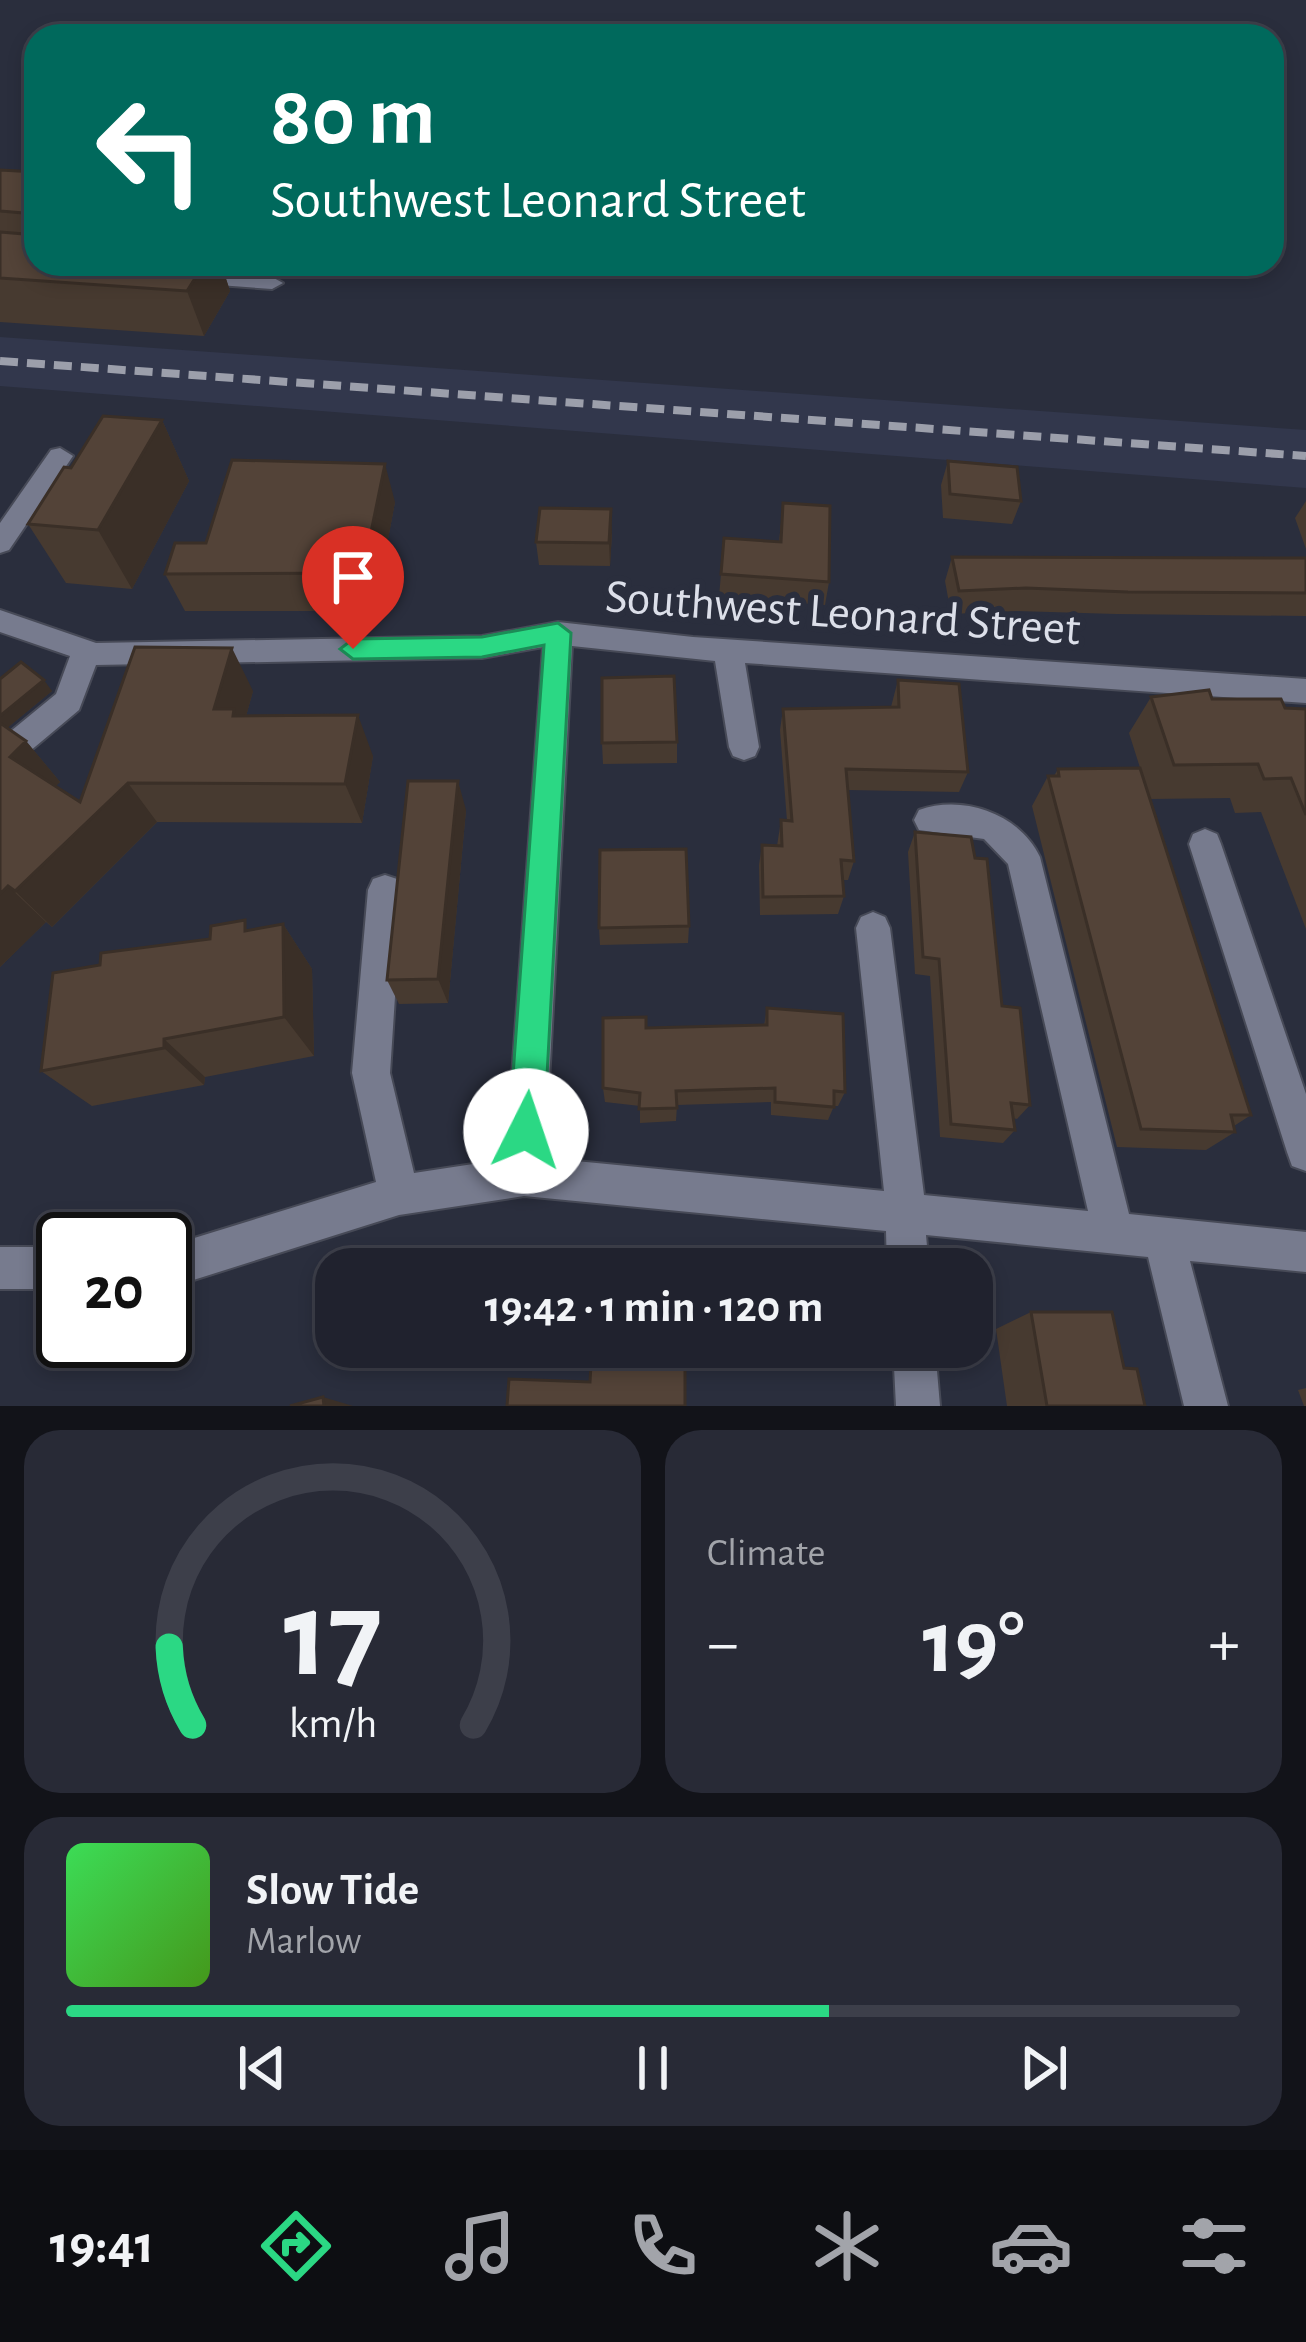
<!DOCTYPE html>
<html lang="en">
<head>
<meta charset="utf-8">
<style>
  :root { --surface:#20222e; --page:#282a36; --text:#f1f3f6; --muted:#a2a4aa; --line:#3d3f4a; --accent:#2bd884 }
  body { margin:0; font-family:"Alegreya Sans",sans-serif; background:var(--page); color:var(--text); height:100vh; display:flex; flex-direction:column; font-size:45px; white-space:nowrap }
  * { box-sizing:border-box; margin:0 }
  p { font-size:39px; color:var(--muted) }
  .icon { flex:none; width:66px; height:66px; fill:none; stroke:currentColor; stroke-width:2; stroke-linecap:round; stroke-linejoin:round }
  .map { position:relative; height:1406px; overflow:hidden }
  .side { display:flex; flex-direction:column; gap:24px; padding:24px; background:#121319; flex:1 }
  .side>* { flex:none }
  .hud { position:absolute; left:24px; top:24px; width:1260px; height:252px; border-radius:36px; box-shadow:0 6px 18px #0003,0 0 0 3px var(--line); background:#00695c; color:#fff; overflow:hidden }
  .speed { position:absolute; left:36px; top:1212px; display:flex; gap:24px; font-size:60px; font-weight:700; text-align:center }
  .speed>* { display:grid; place-content:center; width:156px; height:156px; border-radius:50%; background:var(--surface); box-shadow:0 6px 18px #0003,0 0 0 3px var(--line); line-height:1 }
  .speed .limit { border:6px solid #111; border-radius:18px; background:#fff; color:#111 }
  .pin { position:absolute; display:grid; place-items:center; width:102px; height:102px; color:#fff; margin:-123px -51px; border-radius:50% 50% 50% 0; rotate:-45deg; box-shadow:0 0 12px #0007 }
  .pin .icon { rotate:45deg }
  .me { position:absolute; width:132px; margin:-66px; rotate:4deg; stroke-linejoin:round; filter:drop-shadow(0 0 9px #0008) }
  .turn { display:flex; align-items:center; gap:42px; height:252px; padding:0 48px; font-size:54px }
  .turn .icon { width:156px; height:156px; stroke-width:2.5 }
  .turn b { display:block; font-size:84px; line-height:102px }
  .big { font-size:90px; font-weight:600; line-height:1.1 }
  .side .card { flex:1; display:flex; flex-direction:column; justify-content:center; gap:18px; min-width:0; padding:0 42px; border-radius:36px; background:var(--page) }
  .side .dial { align-items:center; gap:0 }
  .dial svg { height:312px; overflow:visible; fill:none; stroke:var(--line); stroke-width:7; stroke-linecap:round; text-anchor:middle }
  .dial text { fill:var(--text); stroke:none }
  .song { display:flex; align-items:center; gap:36px }
  .cover { width:144px; height:144px; border-radius:18px; background:linear-gradient(135deg,hsl(130 70% 55%),hsl(100 70% 35%)) }
  .played { height:12px; border-radius:6px; background:linear-gradient(90deg,var(--accent) 65%,var(--line) 65%) }
  .keys { display:flex; justify-content:space-around; direction:ltr }
  .heat { display:flex; justify-content:space-between; align-items:center; font-size:66px; direction:ltr }
  .side .tiles { flex:1; display:grid; gap:24px; grid-template-columns:1fr 1fr }
  .card:last-child { grid-column:span 2 }
  .trip { position:absolute; left:315px; top:1248px; width:678px; height:120px; border-radius:36px; background:var(--surface); box-shadow:0 6px 18px #0003,0 0 0 3px var(--line); font-weight:600; line-height:120px; text-align:center }
  .dock { display:flex; height:192px; justify-content:space-around; align-items:center; background:#0d0e12; color:var(--muted) }
  .dock .icon { width:84px; height:84px }
  .dock .current { color:var(--accent) }
  .dock b { font-size:54px; color:var(--text) }
  .map>svg:first-child { display:block }
  .built { fill:#32374c }
  .lines { fill:none; stroke-linecap:round; stroke-linejoin:round }
  .minor-casing { stroke:#474a57; stroke-width:4 }
  .minor { fill:#777b8e; fill-rule:evenodd }
  .rail { stroke:#9c9fab; stroke-width:8; stroke-dasharray:18 9; stroke-linecap:butt }
  .wall { fill:#473a30 }
  .shaded-wall { fill:#3a2f27 }
  .building { fill:#534338; stroke:#3a2f27; stroke-width:3 }
  .route { fill:#2bd884; stroke:#1c8c56; stroke-width:3 }
  .labels { text-anchor:middle; stroke-width:12; stroke-linejoin:round; paint-order:stroke }
  .street-label { font-size:48px; fill:#dcdfe9; stroke:#2a2e3d }
</style>
</head>
<body>
<div class="map">
<svg width="1306" height="1406" viewBox="0 0 1306 1406">
  <rect width="100%" height="100%" fill="#2a2e3d"/>
  <path class="built" d="M0,337L1306,430V488L0,386Z"/>
  <g class="lines">
    <g class="minor-casing">
      <path id="minor" d="M186,271L272,277L283,283L272,289L178,282L175,277Z
        M60,448L73,456L9,550L0,553V523L51,450Z
        M0,610L96,643L482,636L558,622L693,637L1306,679V703L745,663L759,747L755,756L744,760L733,756L729,747L715,661L572,646L545,1158L884,1191L856,928L861,917L873,912L885,917L890,928L924,1195L1088,1211L1008,864L984,839L919,830L914,820L919,810C963,794 1020,814 1040,857L1129,1214L1306,1232V1272L1190,1261L1228,1406H1184L1148,1257L926,1235L929,1269H887L886,1231L524,1196L399,1215L165,1289V1247L376,1182L352,1073L368,890L373,879L385,875L397,879L402,890L390,1073L414,1173L506,1159L543,647L482,658L96,665L79,710L11,767L0,771V740L56,694L70,656L0,632Z
        M1205,829L1217,834L1221,844L1306,1094V1171L1292,1166L1287,1152L1189,844L1193,834Z
        M0,1247H63V1289H0Z
        M893,1347H935L940,1406H896Z"/>
    </g>
    <use href="#minor" class="minor"/>
    <path class="rail" d="M0,361L1306,456"/>
  </g>
  <path class="wall" d="M0,170L36,172V264H246L242,271L223,269L230,291L204,336L0,322Z
    M162,420L189,481L132,589L66,583L28,524L71,468Z
    M948,461L1021,501L1012,524L943,518L941,485Z
    M1306,501V549L1295,518Z
    M395,502L383,566L387,580L381,611H185L165,574L206,543Z
    M783,503L829,582L825,605L719,597L724,538L779,542Z
    M612,533L610,566L539,565L536,542Z
    M952,557L1306,558V616L1116,614L1017,611L951,614L945,581Z
    M0,679L52,691L7,728L26,741L60,782L55,786L80,802L253,691L246,716L373,756L362,823L157,822L52,927L46,922L0,967Z
    M898,680L968,772L959,792L848,790L854,861L848,880H842L844,896L838,914L760,915L759,865L762,845L777,846L781,820L787,821L780,730L783,709L891,707Z
    M1151,697L1212,699L1285,708L1306,709V929L1261,812L1235,813L1230,798L1150,799L1129,733Z
    M677,742V763L603,764L602,743Z
    M1058,769L1251,1115L1234,1126L1235,1132L1206,1150L1117,1147L1032,806L1048,776H1054Z
    M466,810L448,1003L399,1004L387,980Z
    M915,832L1002,1006L1030,1105L1017,1119L1013,1118L1015,1130L1003,1143L940,1137L930,976L915,974L908,852Z
    M283,924L312,969L314,1056L205,1077L204,1085L92,1106L41,1071L210,939Z
    M689,926L688,943L600,945L599,928Z
    M767,1008L845,1092L838,1106H834L828,1120L771,1115V1102L677,1105L676,1121L640,1123V1106L605,1102L603,1088L646,1028L764,1026Z
    M1031,1312L1124,1368L1145,1406H1007L996,1329Z
    M1306,1388V1406H1304L1298,1390Z"/>
  <path class="shaded-wall" d="M204,264H221L230,291L204,336L187,291Z
    M162,420L189,481L132,589L98,530Z
    M385,464L395,502L383,566L387,580L381,611L370,573L369,542Z
    M611,509L612,533L610,566L609,543Z
    M232,648L253,691L243,727L214,709Z
    M44,680L52,691L0,734V716Z
    M358,715L373,756L362,823L345,784Z
    M26,741L60,782L45,797L10,757Z
    M458,781L466,810L448,1003L438,979Z
    M128,783L157,822L52,927L15,891Z
    M8,886L46,922L0,967V894Z
    M283,924L312,969L314,1056L284,1017Z
    M164,1039L205,1077L204,1085L164,1048Z
    M323,1397L353,1406H324Z"/>
  <path class="building" d="M0,170L36,172V214L0,211Z
    M0,232L36,235V264H204L187,291L0,278Z
    M103,416L162,420L98,530L28,524L64,467L71,468Z
    M232,460L385,464L369,542H376L370,573L165,574L175,543H206Z
    M948,461L1017,467L1021,501L950,494Z
    M783,503L830,506L829,582L721,574L724,538L781,542Z
    M540,508L611,509L609,543L536,542Z
    M952,557L1306,558V593L1128,592L1026,588L959,591Z
    M135,647L232,648L214,709H234L233,716L358,715L345,784L128,783L15,891L8,886L0,894V723L26,741L10,757L80,802Z
    M21,662L44,680L0,716V679Z
    M674,676L677,742L602,743V678Z
    M898,680L959,684L968,772L846,769L854,861L841,860L844,896L763,897L762,845L782,846L781,820L792,821L783,709L899,707Z
    M1209,690L1212,699H1281L1285,708L1306,709V815L1291,778L1264,779L1258,764L1174,765L1151,697Z
    M1140,768L1251,1115H1231L1235,1132L1141,1129L1048,776H1059L1058,769Z
    M408,781H458L438,979L387,980Z
    M915,832L971,837L975,858L987,859L1002,1006L1020,1008L1030,1105L1011,1103L1015,1130L951,1124L939,959L923,957Z
    M686,849L689,926L599,928L600,850Z
    M245,920V931L283,924L284,1017L164,1039V1048L41,1071L53,973L100,965L101,953L210,939L211,926Z
    M767,1008L843,1014L845,1092L834,1091V1107L775,1102V1088L676,1091L677,1108L639,1109L640,1093L603,1088V1018L646,1017V1028L767,1025Z
    M1031,1312H1112L1124,1368L1137,1369L1145,1406H1047Z
    M592,1347H685V1406H507L509,1379L590,1382Z
    M323,1397L324,1406H290Z"/>
  <path class="route" d="M558,623L571,633L544,1131L539,1143L526,1148L514,1143L509,1131L544,645L482,657L353,659L340,649L353,639L482,637Z"/>
  <g class="labels">
    <g class="street-label">
      <text transform="translate(843 611) rotate(4)" y="17">Southwest Leonard Street</text>
    </g>
  </g>
</svg>
<div class="speed"><div class="limit">20</div></div>
<div class="pin" style="left:353px;top:649px;background:#d93025"><svg class="icon" aria-label="arrive" viewBox="0 0 24 24"><path d="M6 21V4h12l-3 4 3 4H6"/></svg></div>
<svg class="me" style="left:526px;top:1131px" viewBox="-20 -20 40 40"><circle r="19" fill="#fff"/><path d="M0-13L10 11 0 6-10 11z" fill="#2bd884"/></svg>
<div class="trip">19:42 · 1 min · 120 m</div>
<div class="hud">
<div class="turn"><svg class="icon" aria-label="left" viewBox="0 0 24 24"><path d="M17 20v-9H6M10 6l-5 5 5 5"/></svg><div><b>80 m</b>Southwest Leonard Street</div></div>
</div>
</div>
<section class="side">
<div class="tiles">
<div class="card dial"><svg viewBox="0 0 100 80">
<path d="M14 69A42 42 0 1 1 86 69"/>
<path d="M14 69A42 42 0 0 1 8 49" stroke="#2bd884"/>
<text x="50" y="56" font-size="32" font-weight="700">17</text>
<text x="50" y="72" font-size="11">km/h</text>
</svg></div>
<div class="card"><p>Climate</p>
<div class="heat"><a>−</a><b class="big">19°</b><a>+</a></div>
</div>
<div class="card">
<div class="song"><i class="cover"></i><div><b>Slow Tide</b><p>Marlow</p></div></div>
<div class="played"></div>
<div class="keys"><svg class="icon" aria-label="previous" viewBox="0 0 24 24"><path d="M18 5L8 12l10 7zM5 5v14"/></svg><svg class="icon" aria-label="pause" viewBox="0 0 24 24"><path d="M8 5v14M16 5v14"/></svg><svg class="icon" aria-label="next" viewBox="0 0 24 24"><path d="M6 5l10 7-10 7zM19 5v14"/></svg></div>
</div>
</div>
</section>
<nav class="dock">
<b>19:41</b>
<svg class="icon current" aria-label="directions" viewBox="0 0 24 24"><path d="M12 3l9 9-9 9-9-9zM9 14v-3h6M13 9l2 2-2 2"/></svg>
<svg class="icon" aria-label="music" viewBox="0 0 24 24"><path d="M9 18V5l10-2v13"/><circle cx="6" cy="18" r="3"/><circle cx="16" cy="16" r="3"/></svg>
<svg class="icon" aria-label="phone" viewBox="0 0 24 24"><path d="M5 4h4l2 5-3 2q2 4 5 5l2-3 5 2v4C11 20 4 13 5 4z"/></svg>
<svg class="icon" aria-label="climate" viewBox="0 0 24 24"><path d="M12 3v18M4 7l16 10M4 17L20 7"/></svg>
<svg class="icon" aria-label="car" viewBox="0 0 24 24"><path d="M5 17H2v-5l4-1 3-4h7l3 4 3 1v5h-3M9 17h6M6 11h13"/><circle cx="7" cy="17" r="2"/><circle cx="17" cy="17" r="2"/></svg>
<svg class="icon" aria-label="filters" viewBox="0 0 24 24"><path d="M4 7h16M4 17h16"/><circle cx="9" cy="7" r="2"/><circle cx="15" cy="17" r="2"/></svg>
</nav>
</body>
</html>
